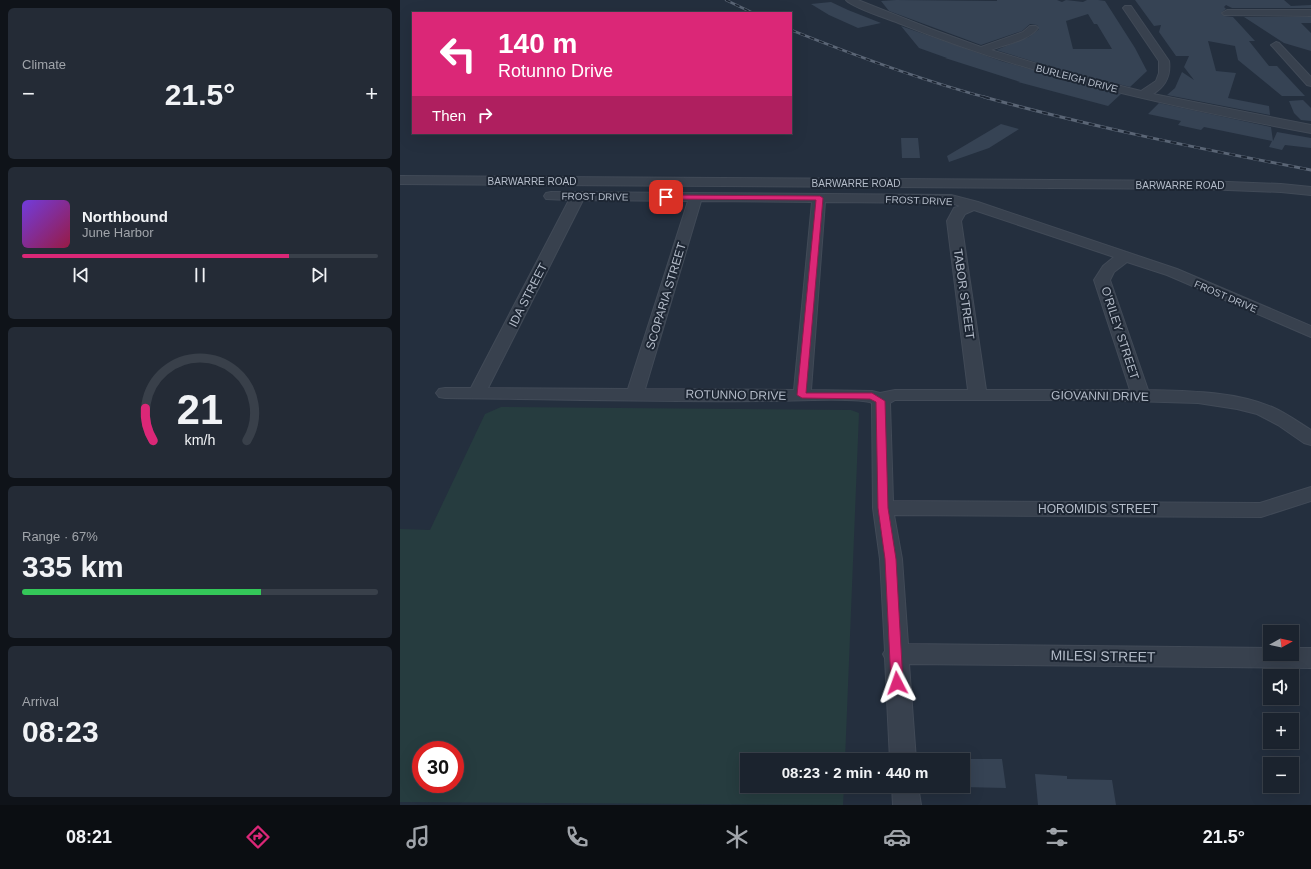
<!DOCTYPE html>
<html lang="en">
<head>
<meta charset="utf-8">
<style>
  :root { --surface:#1b232e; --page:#242b36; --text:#f1f3f6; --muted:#a0a4aa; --line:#39404a; --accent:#db2777 }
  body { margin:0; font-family:Arial,sans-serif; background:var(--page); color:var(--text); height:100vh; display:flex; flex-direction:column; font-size:15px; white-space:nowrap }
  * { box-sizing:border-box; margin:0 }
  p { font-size:13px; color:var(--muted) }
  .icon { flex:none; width:22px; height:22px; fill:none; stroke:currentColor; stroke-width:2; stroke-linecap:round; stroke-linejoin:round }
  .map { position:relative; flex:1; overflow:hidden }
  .sheet { display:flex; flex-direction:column; gap:8px; padding:8px; background:#0f1319; width:400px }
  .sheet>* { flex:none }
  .guide { position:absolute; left:12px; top:12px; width:380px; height:122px; border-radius:0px; box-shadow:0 4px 16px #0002,0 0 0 1px var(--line); background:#db2777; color:#fff; overflow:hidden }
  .needle { width:26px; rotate:82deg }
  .controls { position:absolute; left:863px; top:625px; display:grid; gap:8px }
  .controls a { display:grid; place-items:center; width:36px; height:36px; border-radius:0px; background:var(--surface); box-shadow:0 4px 16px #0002,0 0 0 1px var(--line); font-size:20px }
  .speed { position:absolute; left:12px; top:741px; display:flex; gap:8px; font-size:20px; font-weight:700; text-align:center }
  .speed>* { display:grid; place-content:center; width:52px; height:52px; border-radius:50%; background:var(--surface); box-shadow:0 4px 16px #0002,0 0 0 1px var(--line); line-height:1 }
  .speed .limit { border:6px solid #d22; background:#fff; color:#111 }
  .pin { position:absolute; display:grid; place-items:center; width:34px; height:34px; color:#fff; margin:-17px; border-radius:8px; box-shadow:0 2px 6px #0006 }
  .me { position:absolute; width:44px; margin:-22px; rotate:356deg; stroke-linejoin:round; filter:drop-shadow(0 0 3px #0008) }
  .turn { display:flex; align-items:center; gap:14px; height:84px; padding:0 20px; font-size:18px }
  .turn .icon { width:52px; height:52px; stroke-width:2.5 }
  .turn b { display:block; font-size:28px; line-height:34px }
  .then { display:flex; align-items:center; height:38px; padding:0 20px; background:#0003; gap:8px; font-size:15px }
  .big { font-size:30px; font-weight:700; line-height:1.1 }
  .sheet .card { flex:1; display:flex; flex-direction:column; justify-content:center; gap:6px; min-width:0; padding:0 14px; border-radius:6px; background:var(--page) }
  .sheet .dial { align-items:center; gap:0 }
  .dial svg { height:104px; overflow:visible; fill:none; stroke:var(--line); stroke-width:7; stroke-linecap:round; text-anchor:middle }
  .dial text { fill:var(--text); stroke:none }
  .song { display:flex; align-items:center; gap:12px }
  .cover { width:48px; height:48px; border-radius:6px; background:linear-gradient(135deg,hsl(260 70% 55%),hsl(340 70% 35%)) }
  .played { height:4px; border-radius:2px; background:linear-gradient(90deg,var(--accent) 75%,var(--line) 75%) }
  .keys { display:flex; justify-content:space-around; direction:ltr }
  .heat { display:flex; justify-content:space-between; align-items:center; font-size:22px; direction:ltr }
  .charge { height:6px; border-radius:3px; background:linear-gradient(90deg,#34c759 67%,var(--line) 0) }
  .trip { position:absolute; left:340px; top:753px; width:230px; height:40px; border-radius:0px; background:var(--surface); box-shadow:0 4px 16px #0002,0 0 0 1px var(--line); font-weight:700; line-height:40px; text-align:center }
  .tab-bar { display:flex; height:64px; justify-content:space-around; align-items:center; background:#0b0e12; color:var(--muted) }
  .tab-bar .icon { width:28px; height:28px }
  .tab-bar .active { color:var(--accent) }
  .tab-bar b { font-size:18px; color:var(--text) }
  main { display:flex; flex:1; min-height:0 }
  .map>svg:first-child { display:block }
  .green { fill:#263c3f; fill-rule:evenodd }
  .building { fill:#364354; fill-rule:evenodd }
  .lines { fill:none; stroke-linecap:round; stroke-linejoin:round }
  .minor-casing { stroke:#414a57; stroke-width:2 }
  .minor { fill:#38414e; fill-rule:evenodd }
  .rail-far1-casing { stroke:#5a6575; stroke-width:2.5 }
  .rail-casing { stroke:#5a6575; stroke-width:3 }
  .rail-far1 { stroke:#1d2633; stroke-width:1.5; stroke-dasharray:5; stroke-linecap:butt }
  .rail { stroke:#1d2633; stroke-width:2; stroke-dasharray:6; stroke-linecap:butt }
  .route { fill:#db2777; stroke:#8e194d }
  .labels { text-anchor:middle; stroke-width:4; stroke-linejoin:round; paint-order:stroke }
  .far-street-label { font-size:10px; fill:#b4bcc9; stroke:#1d2633 }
  .street-label { font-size:12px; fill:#b4bcc9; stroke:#1d2633 }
  .near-street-label { font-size:14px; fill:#b4bcc9; stroke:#1d2633 }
</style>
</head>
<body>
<main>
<section class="sheet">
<div class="card"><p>Climate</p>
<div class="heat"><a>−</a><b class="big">21.5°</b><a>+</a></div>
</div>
<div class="card">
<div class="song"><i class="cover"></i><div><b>Northbound</b><p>June Harbor</p></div></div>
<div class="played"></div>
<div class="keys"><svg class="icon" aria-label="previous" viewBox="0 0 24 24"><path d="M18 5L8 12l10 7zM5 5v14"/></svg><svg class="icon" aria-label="pause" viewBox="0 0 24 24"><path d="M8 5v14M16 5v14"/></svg><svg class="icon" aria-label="next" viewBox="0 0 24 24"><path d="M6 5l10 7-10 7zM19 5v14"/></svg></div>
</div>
<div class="card dial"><svg viewBox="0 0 100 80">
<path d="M14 69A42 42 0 1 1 86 69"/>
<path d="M14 69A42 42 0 0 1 8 44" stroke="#db2777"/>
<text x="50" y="56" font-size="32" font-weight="700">21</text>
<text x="50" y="72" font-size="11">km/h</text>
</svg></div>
<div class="card"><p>Range · 67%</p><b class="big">335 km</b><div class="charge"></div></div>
<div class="card"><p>Arrival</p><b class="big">08:23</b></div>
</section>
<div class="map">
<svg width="911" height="805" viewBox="0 0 911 805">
  <rect width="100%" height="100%" fill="#242f3e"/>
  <path class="green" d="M101,407L451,410L459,413L445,760H347V786H444L443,805L0,802V529L30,530L85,414ZM21,750H55V784H21Z"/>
  <path class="building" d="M496,0L597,1V0H657L662,2L666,0L683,2L687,0H698L705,1L735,48L747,71L730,87L661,70L596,50L629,37L639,29L637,25L630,24L622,31L581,45L489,11L481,1ZM688,14L694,24H697L712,49H673L666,21Z
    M735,0H884L891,6L911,5V8H832L826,5L824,7L826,9L821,13L824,16L833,17L855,41H849L869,66H877L905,96H882L838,60L835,46L808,41L816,71L836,73L828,98L869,106L870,115L767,95L775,88L782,72L794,80L784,67L789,56H776L759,32L761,25L754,26Z
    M431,2L448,10L481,23L458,28L429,15L411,4Z
    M844,17H911V23H901L911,33V51L884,43Z
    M501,26L601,61L721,94L708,106L618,82H620L545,58H547L519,48Z
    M903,100L911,108V121L901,120L894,113L889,101Z
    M759,103L871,127L873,141L877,132L911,138V148L885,145L882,150L869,147L872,141L804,127L801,130L778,125L781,121L748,114Z
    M601,124L619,129L589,148L549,162L547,156Z
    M501,138H518L520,158H502Z
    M563,759H602L606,788L563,787Z
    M635,774L667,776V779L712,780L716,805H638Z"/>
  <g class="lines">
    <g class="minor-casing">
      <path id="minor" d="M446,0H458L531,29L581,47L623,32L630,26H636L638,28C628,41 606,44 591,50L661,71L741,91L756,81L759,73V61L723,8L725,6H731L769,61C771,76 766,86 753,94L911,125V133C772,107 633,77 501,24C489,19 453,8 446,0Z
        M827,10H911V16L824,15L822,13Z
        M876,42L879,43L911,77V86L907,85L873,47L871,45Z
        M0,176L803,181L881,184L911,187V195L881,192L803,189L0,184Z
        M151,192L551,195L578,202L777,269L911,326V337L767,275L727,262L714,272L710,280L748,390C788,391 833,391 872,407C886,413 898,422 911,430V445L904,443L878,425L857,414L837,409L798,403L698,400H495L490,403L493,501L860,503L911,487V501L861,517L494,515L502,559L508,644L870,648V654H892V648H911V668L509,664L516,760H490L485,658L483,654L485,651L480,559L473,508L472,403C460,397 391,401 373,401C263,402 154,399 45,398L39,397L36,393L39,389L45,388H71L169,200L146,199L144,196L146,193ZM183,200L288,201L228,389L88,388ZM301,201L412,202L394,390L245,389ZM425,202L551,203L560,206L554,208L547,221L568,390H495L480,393L472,391L411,390ZM574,210L714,257L703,266L694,280L730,390H586L561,221L565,214Z
        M492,786H518L521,805H493Z"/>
    </g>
    <use href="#minor" class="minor"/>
    <g class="rail-far1-casing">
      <path id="rail-far1" d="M326,0L353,13
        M391,30C456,56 520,80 588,98"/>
    </g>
    <g class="rail-casing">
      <path id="rail" d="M584,97C692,127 801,149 911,170"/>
    </g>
    <use href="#rail-far1" class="rail-far1"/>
    <use href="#rail" class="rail"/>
  </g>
  <path class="route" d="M266,195L420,196L423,198L406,393H472L485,401L488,508L496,559L503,683L502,686L497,688L493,686L491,683L485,559L478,508L476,402L470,399L402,398L397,395L416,200L264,199V196Z"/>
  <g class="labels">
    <g class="far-street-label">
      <text transform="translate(677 78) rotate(15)" y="4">BURLEIGH DRIVE</text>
      <text x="132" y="185">BARWARRE ROAD</text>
      <text x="456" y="187">BARWARRE ROAD</text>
      <text x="780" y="189">BARWARRE ROAD</text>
      <text transform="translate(195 196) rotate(1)" y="4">FROST DRIVE</text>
      <text transform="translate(519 200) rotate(2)" y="4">FROST DRIVE</text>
      <text transform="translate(826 296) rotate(23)" y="4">FROST DRIVE</text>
    </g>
    <g class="street-label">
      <text transform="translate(564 294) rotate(82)" y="4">TABOR STREET</text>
      <text transform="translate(128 295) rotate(-63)" y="4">IDA STREET</text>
      <text transform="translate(266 296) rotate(-73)" y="4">SCOPARIA STREET</text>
      <text transform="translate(720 333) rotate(72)" y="4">O'RILEY STREET</text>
      <text transform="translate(336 395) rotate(1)" y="4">ROTUNNO DRIVE</text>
      <text transform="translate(700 396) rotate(1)" y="4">GIOVANNI DRIVE</text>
      <text x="698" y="513">HOROMIDIS STREET</text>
    </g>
    <g class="near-street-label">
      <text transform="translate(703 656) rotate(1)" y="5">MILESI STREET</text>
    </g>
  </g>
</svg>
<div class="controls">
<a><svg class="needle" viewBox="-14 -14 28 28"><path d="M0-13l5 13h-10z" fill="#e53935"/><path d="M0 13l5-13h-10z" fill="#a0a4aa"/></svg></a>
<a><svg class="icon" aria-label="sound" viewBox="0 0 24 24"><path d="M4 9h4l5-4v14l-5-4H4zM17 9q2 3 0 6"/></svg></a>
<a>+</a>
<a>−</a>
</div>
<div class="speed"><div class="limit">30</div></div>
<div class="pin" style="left:266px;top:197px;background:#d93025"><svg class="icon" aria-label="arrive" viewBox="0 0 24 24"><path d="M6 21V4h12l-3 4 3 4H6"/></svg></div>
<svg class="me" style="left:497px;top:683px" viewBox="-20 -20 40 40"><path d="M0-17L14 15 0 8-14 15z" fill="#db2777" stroke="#fff" stroke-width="4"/></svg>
<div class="trip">08:23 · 2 min · 440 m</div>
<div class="guide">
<div class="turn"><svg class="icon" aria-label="left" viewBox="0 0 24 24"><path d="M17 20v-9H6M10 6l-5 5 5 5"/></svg><div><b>140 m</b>Rotunno Drive</div></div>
<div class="then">Then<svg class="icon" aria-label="right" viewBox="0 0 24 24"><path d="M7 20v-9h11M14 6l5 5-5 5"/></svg></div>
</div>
</div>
</main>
<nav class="tab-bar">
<b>08:21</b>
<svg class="icon active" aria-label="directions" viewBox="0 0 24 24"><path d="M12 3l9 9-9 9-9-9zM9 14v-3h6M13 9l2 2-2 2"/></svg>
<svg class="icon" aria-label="music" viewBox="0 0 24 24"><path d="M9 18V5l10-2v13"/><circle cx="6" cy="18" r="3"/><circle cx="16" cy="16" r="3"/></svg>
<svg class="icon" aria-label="phone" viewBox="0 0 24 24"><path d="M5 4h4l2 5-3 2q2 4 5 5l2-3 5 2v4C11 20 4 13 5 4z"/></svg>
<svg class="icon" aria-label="climate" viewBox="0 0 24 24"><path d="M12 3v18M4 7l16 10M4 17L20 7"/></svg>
<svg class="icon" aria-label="car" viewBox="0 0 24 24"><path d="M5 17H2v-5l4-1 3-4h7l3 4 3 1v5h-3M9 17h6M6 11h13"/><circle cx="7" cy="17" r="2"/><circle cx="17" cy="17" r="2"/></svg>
<svg class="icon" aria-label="filters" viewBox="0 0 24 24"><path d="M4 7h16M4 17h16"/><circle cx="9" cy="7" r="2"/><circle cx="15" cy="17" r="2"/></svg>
<b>21.5°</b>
</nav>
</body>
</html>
